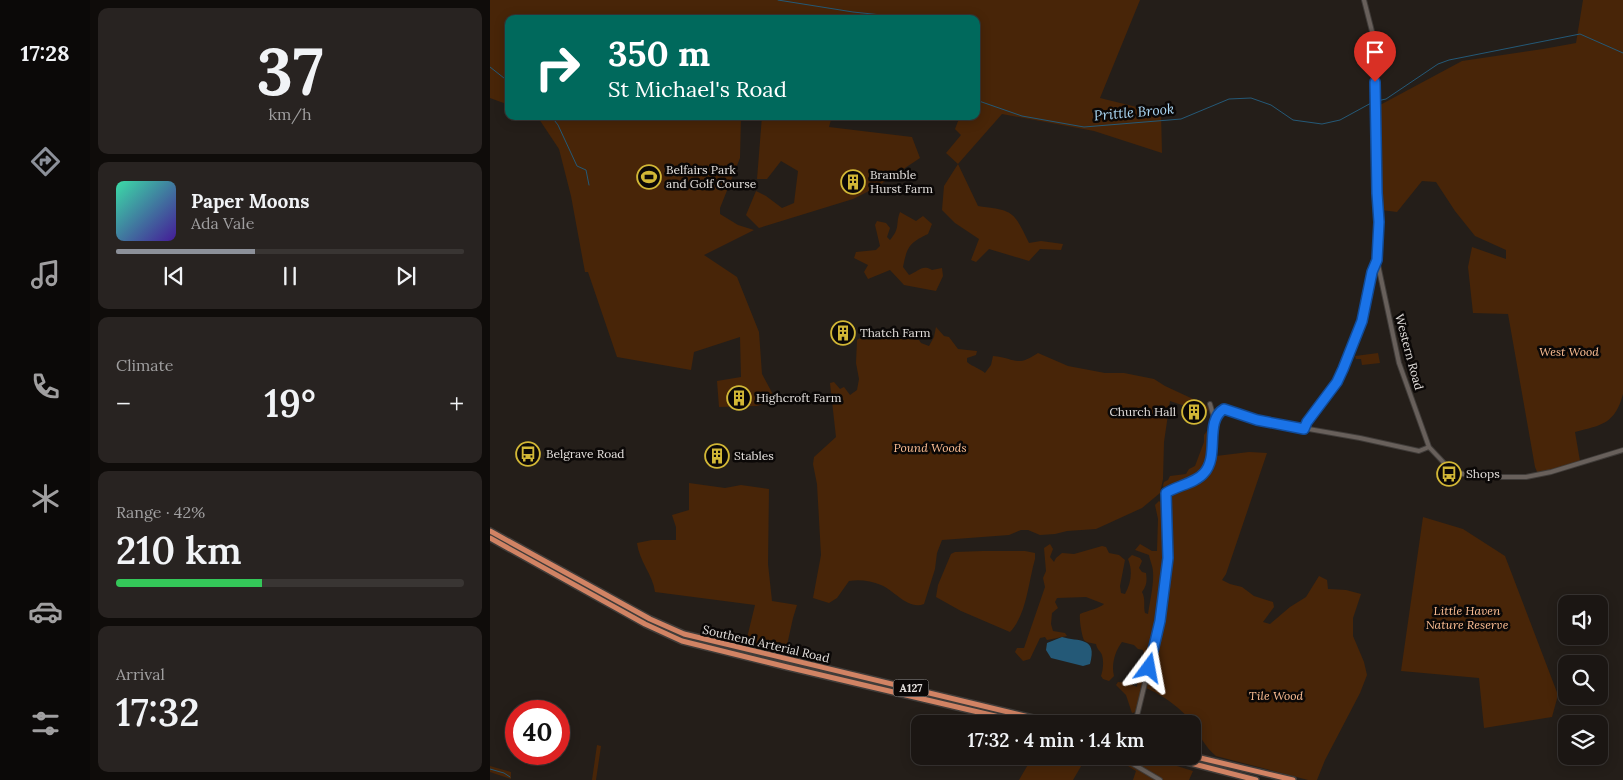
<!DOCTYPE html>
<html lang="en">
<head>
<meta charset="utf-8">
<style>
  :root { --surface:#1b1613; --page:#282321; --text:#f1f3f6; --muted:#a09fa0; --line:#393533; --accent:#8c9099 }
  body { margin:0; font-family:Lora,serif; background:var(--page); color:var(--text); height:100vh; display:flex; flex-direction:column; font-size:19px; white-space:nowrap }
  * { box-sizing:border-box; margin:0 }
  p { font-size:16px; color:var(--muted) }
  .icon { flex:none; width:28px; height:28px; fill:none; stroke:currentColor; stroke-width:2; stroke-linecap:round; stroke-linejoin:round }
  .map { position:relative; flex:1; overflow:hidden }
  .drawer { display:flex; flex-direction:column; gap:8px; padding:8px; background:#0f0c0a; width:400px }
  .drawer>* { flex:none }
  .hud { position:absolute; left:15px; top:15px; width:475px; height:105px; border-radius:10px; box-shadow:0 2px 12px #0003,0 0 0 1px var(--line); background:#00695c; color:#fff; overflow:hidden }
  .controls { position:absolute; left:1068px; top:595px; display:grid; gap:10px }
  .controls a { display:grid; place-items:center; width:50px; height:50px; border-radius:10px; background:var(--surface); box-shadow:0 2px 12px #0003,0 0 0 1px var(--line); font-size:25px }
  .speed { position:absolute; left:15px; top:700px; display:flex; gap:10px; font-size:25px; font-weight:700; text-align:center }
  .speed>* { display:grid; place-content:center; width:65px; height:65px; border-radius:50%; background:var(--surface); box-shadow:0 2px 12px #0003,0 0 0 1px var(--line); line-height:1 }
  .speed .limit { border:8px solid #d22; background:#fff; color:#111 }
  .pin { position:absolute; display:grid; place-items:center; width:42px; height:42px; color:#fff; margin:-51px -21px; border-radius:50% 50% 50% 0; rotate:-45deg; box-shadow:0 0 5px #0007 }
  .pin .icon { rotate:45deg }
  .me { position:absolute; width:55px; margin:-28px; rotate:13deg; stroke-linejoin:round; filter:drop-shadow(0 0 4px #0008) }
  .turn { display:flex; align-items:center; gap:18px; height:105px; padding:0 20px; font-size:22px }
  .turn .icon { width:65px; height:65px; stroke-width:2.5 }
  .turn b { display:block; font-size:35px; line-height:42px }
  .big { font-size:38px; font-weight:600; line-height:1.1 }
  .drawer .widget { flex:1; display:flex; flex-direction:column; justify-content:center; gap:8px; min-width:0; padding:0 18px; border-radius:10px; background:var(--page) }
  .drawer .dial { align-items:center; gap:0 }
  .dial b { font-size:65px; line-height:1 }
  .song { display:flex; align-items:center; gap:15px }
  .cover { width:60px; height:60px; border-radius:8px; background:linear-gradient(135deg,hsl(160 70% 55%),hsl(260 70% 35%)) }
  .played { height:5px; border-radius:2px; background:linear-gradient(90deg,var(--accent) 40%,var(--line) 40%) }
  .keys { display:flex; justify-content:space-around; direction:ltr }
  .heat { display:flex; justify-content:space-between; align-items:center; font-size:28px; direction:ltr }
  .charge { height:8px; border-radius:4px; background:linear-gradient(90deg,#34c759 42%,var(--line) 0) }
  .trip { position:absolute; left:421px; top:715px; width:290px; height:50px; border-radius:10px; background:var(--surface); box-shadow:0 2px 12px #0003,0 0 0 1px var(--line); font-weight:600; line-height:50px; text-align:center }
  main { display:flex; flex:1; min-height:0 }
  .tab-bar { display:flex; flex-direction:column; width:90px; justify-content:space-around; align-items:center; background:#0b0908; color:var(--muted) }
  .tab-bar .icon { width:35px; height:35px }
  .tab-bar .active { color:var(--accent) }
  .tab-bar b { font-size:22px; color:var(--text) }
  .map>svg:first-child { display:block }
  .green { fill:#482508 }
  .water { fill:#245977 }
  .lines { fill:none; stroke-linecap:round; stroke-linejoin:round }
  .stream { stroke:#245977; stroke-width:1 }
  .minor-casing { stroke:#403c39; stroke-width:6 }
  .highway-casing { stroke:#403c39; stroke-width:8 }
  .minor { stroke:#68605b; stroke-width:4 }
  .highway { stroke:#d18364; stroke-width:5 }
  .route-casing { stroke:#114b97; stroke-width:12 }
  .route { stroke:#1a73e8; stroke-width:9 }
  .labels { text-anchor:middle; stroke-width:5; stroke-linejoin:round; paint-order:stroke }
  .shield { fill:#0b0807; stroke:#a29e9c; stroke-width:1 }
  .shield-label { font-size:11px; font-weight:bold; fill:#e3dfdc }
  .poi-label { font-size:12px; fill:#e3dfdc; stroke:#0b0807; text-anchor:start }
  .street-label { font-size:12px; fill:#e3dfdc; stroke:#0b0807 }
  .park-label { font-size:12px; font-style:italic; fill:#ffc095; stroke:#0b0807 }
  .water-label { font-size:14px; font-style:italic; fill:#acd9f6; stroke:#0b0807 }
</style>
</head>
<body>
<main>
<nav class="tab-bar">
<b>17:28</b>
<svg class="icon active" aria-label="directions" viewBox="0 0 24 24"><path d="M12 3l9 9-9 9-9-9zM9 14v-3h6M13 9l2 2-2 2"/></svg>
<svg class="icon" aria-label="music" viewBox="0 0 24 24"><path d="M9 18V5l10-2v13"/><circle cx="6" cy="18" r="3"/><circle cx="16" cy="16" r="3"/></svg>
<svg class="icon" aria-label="phone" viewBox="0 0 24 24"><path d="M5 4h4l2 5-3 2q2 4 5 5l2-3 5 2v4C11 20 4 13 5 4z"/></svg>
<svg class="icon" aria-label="climate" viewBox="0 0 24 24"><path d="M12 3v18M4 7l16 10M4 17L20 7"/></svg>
<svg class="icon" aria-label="car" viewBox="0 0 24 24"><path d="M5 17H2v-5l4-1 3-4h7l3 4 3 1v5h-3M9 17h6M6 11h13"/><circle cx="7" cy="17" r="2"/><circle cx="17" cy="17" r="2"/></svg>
<svg class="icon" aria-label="filters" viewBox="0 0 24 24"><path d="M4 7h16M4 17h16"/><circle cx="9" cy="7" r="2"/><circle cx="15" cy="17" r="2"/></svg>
</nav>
<section class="drawer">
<div class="widget dial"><b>37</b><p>km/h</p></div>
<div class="widget">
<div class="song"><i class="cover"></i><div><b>Paper Moons</b><p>Ada Vale</p></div></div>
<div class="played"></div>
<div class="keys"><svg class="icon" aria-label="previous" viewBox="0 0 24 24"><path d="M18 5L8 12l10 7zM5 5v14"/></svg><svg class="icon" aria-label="pause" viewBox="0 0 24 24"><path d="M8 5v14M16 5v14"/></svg><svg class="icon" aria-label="next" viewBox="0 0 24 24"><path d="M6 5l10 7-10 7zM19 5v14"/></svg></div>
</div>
<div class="widget"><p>Climate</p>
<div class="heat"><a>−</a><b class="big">19°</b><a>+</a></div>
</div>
<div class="widget"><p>Range · 42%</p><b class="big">210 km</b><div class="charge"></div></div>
<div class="widget"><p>Arrival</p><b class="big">17:32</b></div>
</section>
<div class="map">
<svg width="1133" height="780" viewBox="0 0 1133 780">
  <rect width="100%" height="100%" fill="#241e19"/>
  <path class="green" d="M0,0H650L610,98L671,113L672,153L604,131L512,114L468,164L488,206C524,211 523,210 539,243L551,241L573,244L571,250L550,249L539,261L499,249L486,262L481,260L489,239L465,223L452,210L454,186L468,164L456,153L471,135L465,129L470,116H486V19H19V105L0,98Z
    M1093,0H1133V394C1125,424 1112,425 1085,432L1090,461L1048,474L1045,467L1018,314L983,313L978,267L982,247L1016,259V250L985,236L965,211L946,182L932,181L907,212L892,210L890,105L972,61L1053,49L1086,43Z
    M47,116H251L250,158L230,208V214L248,225L264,230L214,255L247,277L269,332L272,374L286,400L267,406L229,407L227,381L251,377L250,337L204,352L201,370L127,357L98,272H95L81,196L69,149Z
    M272,116H342L339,127L422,137L430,158L385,188L363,199L269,228L256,215L266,191L276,196L292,208L304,203L308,171L291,161L277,179H267Z
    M410,212L426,221L433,216L442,224L438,234C419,243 417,247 413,267L419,275C428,272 432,264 442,270L452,268L453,276L446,291L414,285L400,270L378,279L374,272L378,265L364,258L366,252L386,250L390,246L385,225L387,221L396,223L400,228L397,237L400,240C411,227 405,225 410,212Z
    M446,327L454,336L459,337L468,349L487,351L486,355L477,358V362C483,367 489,368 495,373L501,365L503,356C526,358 526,368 548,353L578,366L615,373H634L664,379L675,386L716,405L719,409L716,413L680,401L674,442L673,479L670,493L652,508L606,529L577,531L565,534L550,535L538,530H531L519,535L452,540L447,553L445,569L434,604C418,610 405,591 391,585C381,581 370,579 359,581L347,598L339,603L323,598L331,555L327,484L323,464L324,457L346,437L340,383L344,382L350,389L354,387L360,395L367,390L369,379L366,363L367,340L379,332L429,340L431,343L439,346L444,337Z
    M888,353L890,363L872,365L871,359H866L865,356Z
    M722,427C717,471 718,475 674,489L673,485L674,482L678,480L680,476L696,474L699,469L705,466L714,442V435L719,428Z
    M759,452L777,453L736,574L732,580L740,584L752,587L764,596L783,602L784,607L773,622L780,624L800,607L816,597L829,576L837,580L838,589L856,590L871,594L863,618V636L874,662L877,675L870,693L835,760L827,780H818L726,756C715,747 710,736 703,724C694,710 671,694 656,688L672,615L681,539L678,517V494C704,482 712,482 726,456Z
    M199,483L235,488L251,485L279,489L278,564L282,601L307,605L303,618L295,654L257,645L256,642L265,605L165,592C163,575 149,561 147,543L162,540H186V527L182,515L199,510Z
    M669,501L675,506L676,566L662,648L646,712L642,713L636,695L626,685L628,682L638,683L647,687L648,675L654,654L653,650L648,649L644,645L632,642C625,651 621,665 624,676L619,681L613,679L611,676C613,670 614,662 612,655C610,650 607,650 606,644C603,643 596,643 594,640C592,637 589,619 590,614C597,611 610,608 614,604L596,597L567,598L565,602L568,608L562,613L561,624L563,631L575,633L577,636L557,640L555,637L550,638L540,659L533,661L525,652L527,648H534L555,587L553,578L556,571L554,548L560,544L563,549L560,557L564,562L566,558L572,553L584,554L612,546L616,547L619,553L629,555L635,560L630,586L631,593L635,594C641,583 643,571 638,559L642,555L650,558L652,561L649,568L652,572L656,573C657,581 657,585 652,592C656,600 653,605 655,613L658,614C660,601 664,584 663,572C663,566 660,561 659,555L645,550L650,544L662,551H667L668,519L665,505Z
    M933,517L973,529L1015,556L1068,695L1062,717L994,728L989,678L911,671Z
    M493,551H535L545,553V559C538,583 537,614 520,632L471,611L446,597L448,585L461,554L465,552Z
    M107,745L111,746L106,780H102Z
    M543,756H597L583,780H529Z
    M641,756H655L703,771L699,780H643L646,771L638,766Z
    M0,766L21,772V779L0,772Z"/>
  <path class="water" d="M572,637C588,642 608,636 600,664L593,666L561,658L556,650L557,643Z"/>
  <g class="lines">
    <path class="stream" d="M288,0L363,12L430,19
      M0,67L19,82
      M486,100L532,116L594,127L691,119L739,99L761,98L781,105L803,120L832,124L850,120L883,102
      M887,101L896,99L948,64L959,60L1090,34L1133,53
      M61,116L68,125L87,166L96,170L99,185
      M0,769L14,773L20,777"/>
    <g class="minor-casing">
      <path id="minor" d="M887,260L909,363L939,447L955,464L969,473L987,477H1036L1061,472L1133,450
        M720,404L724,418
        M814,429L817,422L847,382L853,369L872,321L882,272L887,260L889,222L885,106V43L874,0
        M645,724L670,621L678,558L676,493L714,474L720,459L724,418L729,413L734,409L767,420L870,438L929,451L939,447
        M638,756L643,764L670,780"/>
    </g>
    <g class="highway-casing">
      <path id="highway" d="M0,531L160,619L194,634L568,724
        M0,538L155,624L192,641L297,667L539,724
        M673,756L766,780
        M702,756L803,780"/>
    </g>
    <use href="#minor" class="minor"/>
    <use href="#highway" class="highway"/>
  </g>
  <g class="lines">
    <g class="route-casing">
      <path id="route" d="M659,668L670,621L678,558L676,493C686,486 706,483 714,473C730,456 714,421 734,409L767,420L814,429L817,422L847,382L853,369L872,321L882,272L887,260L889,222L887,193L885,82"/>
    </g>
    <use href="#route" class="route"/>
  </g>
  <defs>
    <g id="stadium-ring" transform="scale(1.25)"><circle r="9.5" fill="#0b0807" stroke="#d2b736" stroke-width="1.5"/><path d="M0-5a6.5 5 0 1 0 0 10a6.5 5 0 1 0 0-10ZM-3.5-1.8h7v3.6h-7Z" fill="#d2b736"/></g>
    <g id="building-ring" transform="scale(1.25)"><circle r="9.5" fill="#0b0807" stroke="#d2b736" stroke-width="1.5"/><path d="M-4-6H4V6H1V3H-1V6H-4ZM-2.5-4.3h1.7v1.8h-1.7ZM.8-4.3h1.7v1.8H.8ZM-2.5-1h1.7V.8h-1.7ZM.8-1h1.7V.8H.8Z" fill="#d2b736"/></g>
    <g id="bus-ring" transform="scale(1.25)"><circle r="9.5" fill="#0b0807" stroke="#d2b736" stroke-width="1.5"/><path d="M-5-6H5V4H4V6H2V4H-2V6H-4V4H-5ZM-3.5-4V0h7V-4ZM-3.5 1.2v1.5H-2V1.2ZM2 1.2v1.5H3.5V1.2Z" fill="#d2b736"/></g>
  </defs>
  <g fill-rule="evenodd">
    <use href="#stadium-ring" x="159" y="177"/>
    <use href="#building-ring" x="363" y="182"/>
    <use href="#building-ring" x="353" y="333"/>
    <use href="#building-ring" x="249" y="398"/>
    <use href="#building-ring" x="704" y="412"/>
    <use href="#bus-ring" x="38" y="454"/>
    <use href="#building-ring" x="227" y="456"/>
    <use href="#bus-ring" x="959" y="474"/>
  </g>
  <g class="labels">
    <rect class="shield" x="403.5" y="679.5" width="35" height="17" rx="4"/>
    <g class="shield-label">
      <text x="421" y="692">A127</text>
    </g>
    <g class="poi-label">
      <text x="176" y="174">Belfairs Park<tspan x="176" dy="14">and Golf Course</tspan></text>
      <text x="380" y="179">Bramble<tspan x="380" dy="14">Hurst Farm</tspan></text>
      <text x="370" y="337">Thatch Farm</text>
      <text x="266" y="402">Highcroft Farm</text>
      <text x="686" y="416" text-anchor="end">Church Hall</text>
      <text x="56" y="458">Belgrave Road</text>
      <text x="244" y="460">Stables</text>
      <text x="976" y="478">Shops</text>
    </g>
    <g class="street-label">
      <text transform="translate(919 352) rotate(75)" y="4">Western Road</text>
      <text transform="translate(276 644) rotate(13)" y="4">Southend Arterial Road</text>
    </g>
    <g class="park-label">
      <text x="1079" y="356">West Wood</text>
      <text x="440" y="452">Pound Woods</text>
      <text x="977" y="615">Little Haven<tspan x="977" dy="14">Nature Reserve</tspan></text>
      <text x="786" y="700">Tile Wood</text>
    </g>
    <g class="water-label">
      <text transform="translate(644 112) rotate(-5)" y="5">Prittle Brook</text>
    </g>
  </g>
</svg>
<div class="controls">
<a><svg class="icon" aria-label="sound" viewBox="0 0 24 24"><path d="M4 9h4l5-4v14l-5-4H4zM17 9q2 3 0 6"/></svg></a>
<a><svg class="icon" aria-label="search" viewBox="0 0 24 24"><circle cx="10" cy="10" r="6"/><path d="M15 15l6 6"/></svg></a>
<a><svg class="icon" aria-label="layers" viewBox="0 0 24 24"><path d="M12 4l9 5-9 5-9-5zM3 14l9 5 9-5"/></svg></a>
</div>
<div class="speed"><div class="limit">40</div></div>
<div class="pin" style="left:885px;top:82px;background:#d93025"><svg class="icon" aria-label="arrive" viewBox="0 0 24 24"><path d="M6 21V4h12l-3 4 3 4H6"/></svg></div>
<svg class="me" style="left:659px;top:668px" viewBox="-20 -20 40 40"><path d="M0-17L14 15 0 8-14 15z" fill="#1a73e8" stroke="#fff" stroke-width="4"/></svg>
<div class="trip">17:32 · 4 min · 1.4 km</div>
<div class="hud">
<div class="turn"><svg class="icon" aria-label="right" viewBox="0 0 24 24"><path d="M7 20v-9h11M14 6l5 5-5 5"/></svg><div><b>350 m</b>St Michael's Road</div></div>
</div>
</div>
</main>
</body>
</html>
